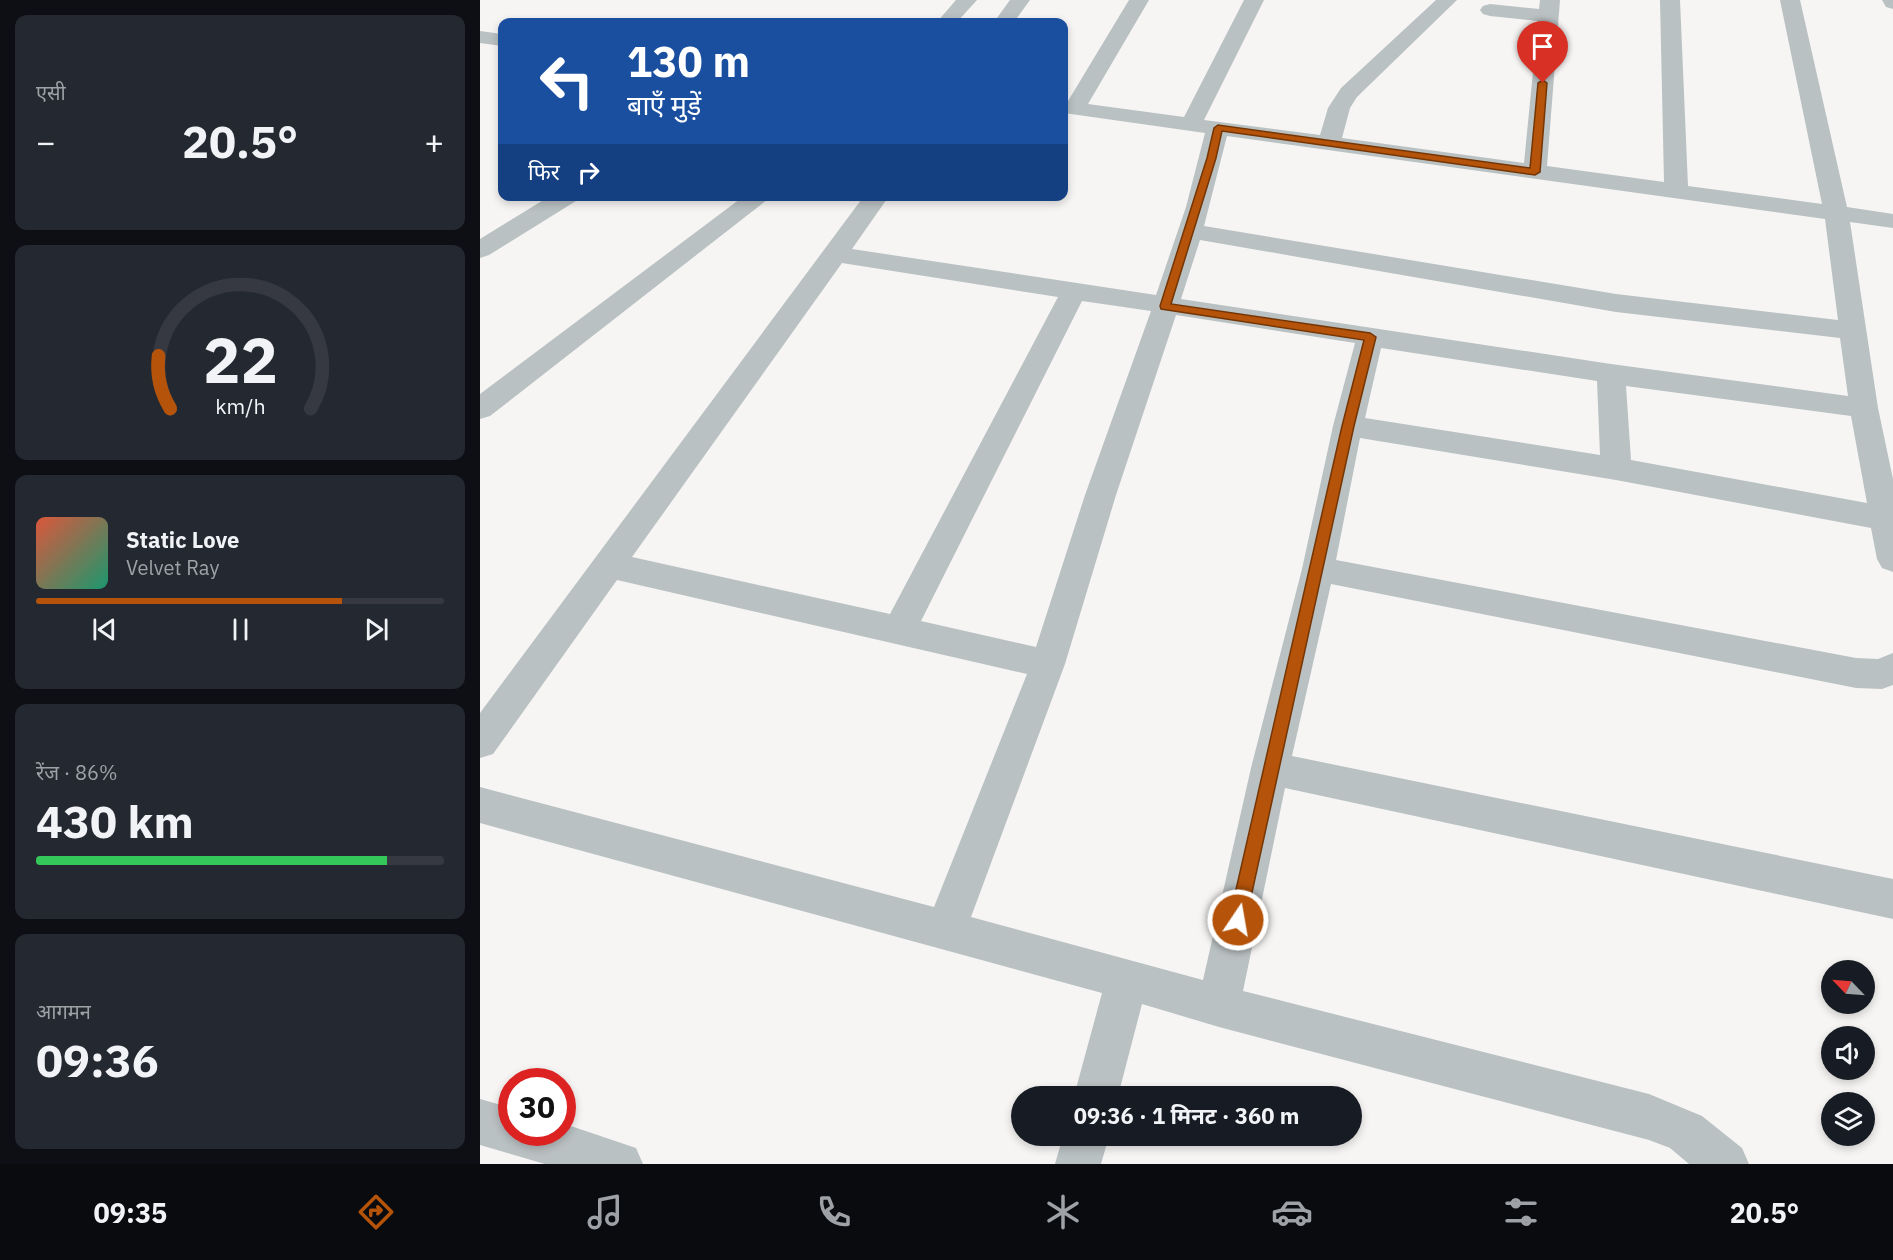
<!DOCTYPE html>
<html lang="hi">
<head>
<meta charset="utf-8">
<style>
  :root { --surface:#171b24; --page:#242831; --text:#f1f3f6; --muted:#9ea1a6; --line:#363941; --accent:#b45309 }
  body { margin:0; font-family:"IBM Plex Sans","Noto Sans Devanagari",sans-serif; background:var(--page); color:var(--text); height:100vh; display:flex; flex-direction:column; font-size:22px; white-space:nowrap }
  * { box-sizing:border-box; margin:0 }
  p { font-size:20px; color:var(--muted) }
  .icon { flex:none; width:33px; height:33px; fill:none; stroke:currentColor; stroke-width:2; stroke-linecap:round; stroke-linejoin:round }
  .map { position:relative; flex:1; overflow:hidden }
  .sheet { display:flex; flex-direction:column; gap:15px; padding:15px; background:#0d0f14; width:480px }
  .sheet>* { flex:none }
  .guide { position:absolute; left:18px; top:18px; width:570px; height:183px; border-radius:12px; box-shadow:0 3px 9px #0003; background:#1a4fa0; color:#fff; overflow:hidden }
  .needle { width:39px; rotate:295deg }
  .tools { position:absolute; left:1341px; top:960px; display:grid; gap:12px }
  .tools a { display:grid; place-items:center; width:54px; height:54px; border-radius:50%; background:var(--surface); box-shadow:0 3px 9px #0003; font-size:30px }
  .speed { position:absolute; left:18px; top:1068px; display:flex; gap:12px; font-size:30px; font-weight:700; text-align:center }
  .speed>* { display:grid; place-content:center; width:78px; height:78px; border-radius:50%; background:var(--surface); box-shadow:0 3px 9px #0003; line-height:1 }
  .speed .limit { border:9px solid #d22; background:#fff; color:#111 }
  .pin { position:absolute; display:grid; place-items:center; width:51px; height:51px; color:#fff; margin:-62px -26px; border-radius:50% 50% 50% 0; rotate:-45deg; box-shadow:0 0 6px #0007 }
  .pin .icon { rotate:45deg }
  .me { position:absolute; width:66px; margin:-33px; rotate:12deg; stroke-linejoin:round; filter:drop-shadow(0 0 4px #0008) }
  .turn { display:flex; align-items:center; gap:21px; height:126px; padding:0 30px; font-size:27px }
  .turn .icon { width:78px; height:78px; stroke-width:2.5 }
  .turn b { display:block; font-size:42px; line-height:51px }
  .then { display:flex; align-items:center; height:57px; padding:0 30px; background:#0003; gap:12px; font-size:22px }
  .big { font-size:45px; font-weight:700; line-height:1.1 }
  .sheet .tile { flex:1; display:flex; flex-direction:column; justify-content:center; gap:9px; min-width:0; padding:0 21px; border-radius:12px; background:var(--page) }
  .sheet .dial { align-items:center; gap:0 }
  .dial svg { height:156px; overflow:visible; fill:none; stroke:var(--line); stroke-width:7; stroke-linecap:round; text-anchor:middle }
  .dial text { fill:var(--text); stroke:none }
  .song { display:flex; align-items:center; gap:18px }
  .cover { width:72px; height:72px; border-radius:9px; background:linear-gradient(135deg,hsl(10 70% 55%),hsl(160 70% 35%)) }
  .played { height:6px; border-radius:3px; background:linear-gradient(90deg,var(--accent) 75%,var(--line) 75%) }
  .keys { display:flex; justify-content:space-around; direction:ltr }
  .heat { display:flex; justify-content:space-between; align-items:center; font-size:33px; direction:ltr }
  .charge { height:9px; border-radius:4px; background:linear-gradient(90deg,#34c759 86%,var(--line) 0) }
  .trip { position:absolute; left:531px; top:1086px; width:351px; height:60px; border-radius:30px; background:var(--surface); box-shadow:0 3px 9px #0003; font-weight:700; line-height:60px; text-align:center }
  .menu { display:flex; height:96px; justify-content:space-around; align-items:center; background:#090b0e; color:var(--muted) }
  .menu .icon { width:42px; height:42px }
  .menu .selected { color:var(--accent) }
  .menu b { font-size:27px; color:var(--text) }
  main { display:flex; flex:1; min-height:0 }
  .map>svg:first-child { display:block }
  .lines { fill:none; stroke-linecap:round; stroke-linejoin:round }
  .minor { fill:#bac1c2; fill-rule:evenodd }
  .route { fill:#b45309; stroke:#753606; stroke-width:1.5 }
</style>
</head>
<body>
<main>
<section class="sheet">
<div class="tile"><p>एसी</p>
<div class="heat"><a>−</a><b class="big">20.5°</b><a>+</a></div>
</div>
<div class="tile dial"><svg viewBox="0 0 100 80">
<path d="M14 69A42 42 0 1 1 86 69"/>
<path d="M14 69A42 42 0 0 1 8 42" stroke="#b45309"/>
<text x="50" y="56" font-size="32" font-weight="700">22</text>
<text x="50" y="72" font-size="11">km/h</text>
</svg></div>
<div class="tile">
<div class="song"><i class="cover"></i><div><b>Static Love</b><p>Velvet Ray</p></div></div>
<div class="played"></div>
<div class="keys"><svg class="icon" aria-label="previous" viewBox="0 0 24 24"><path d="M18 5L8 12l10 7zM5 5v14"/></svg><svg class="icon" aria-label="pause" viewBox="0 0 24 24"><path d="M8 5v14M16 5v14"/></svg><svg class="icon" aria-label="next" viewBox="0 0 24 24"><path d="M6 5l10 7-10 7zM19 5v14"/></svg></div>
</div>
<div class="tile"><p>रेंज · 86%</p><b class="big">430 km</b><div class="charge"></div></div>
<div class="tile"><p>आगमन</p><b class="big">09:36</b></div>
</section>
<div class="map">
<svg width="1413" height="1164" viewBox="0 0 1413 1164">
  <rect width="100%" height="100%" fill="#f6f5f3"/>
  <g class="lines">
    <path class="minor" d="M476,0H497L477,22H457Z
      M530,0H550L534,22H514Z
      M649,0H669L608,104L704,117L764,0H784L724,120L840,135L848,108L861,88L956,0H977L877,97L870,108L862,138L1044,163L1058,21L1010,16L1003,14L1000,10L1003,6L1010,4L1059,9L1060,0H1080L1067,166L1184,182L1180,0H1200L1208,186L1342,204L1300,0H1320L1367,207L1413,214V228L1370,222L1398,408L1413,479V572L1402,568L1397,559L1391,528L1136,480L880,438L856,560L1376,658L1398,659L1413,653V685L1402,689L1376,688L851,584L812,756L1413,879V919L805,788L763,991L1169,1094L1222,1116L1262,1148L1269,1164H1209L1190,1148L1169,1140L739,1027L662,1004L638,1096H594L622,993L0,823V787L454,907L547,674L137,580L13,754L0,758V713L384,196H409L372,249L676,295L706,207L725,133L584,113V101H588ZM747,136L1345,219L1358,320L1136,294L724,226ZM720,240L1136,312L1360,338L1368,396L1131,364L701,299ZM362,263L578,297L410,614L152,557ZM602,301L671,311L605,495L556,647L441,621ZM696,315L875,343L853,426L822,569L771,768L723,980L491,917L585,664L636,495ZM901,348L1117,381L1120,455L885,418ZM1146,386L1371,416L1387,503L1151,460Z
      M1402,0H1413V9L1406,7Z
      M0,31L22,34V46L0,43Z
      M70,196H100L96,201L9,255L0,258V239Z
      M264,196H292L10,416L0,419V394Z
      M0,1099L32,1108V1132H82V1123L156,1148L163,1164H65L0,1145Z
      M583,1136H629L621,1164H575Z"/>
  </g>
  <path class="route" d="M1063,80L1067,83L1060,172L1055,175L742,131L736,158L691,304L890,333L896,337L874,426L766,920L763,925L758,928L752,925L749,920L862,426L884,340L681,309L680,306L727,158L734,128L738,125L1050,168L1058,83Z"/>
</svg>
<div class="tools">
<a><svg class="needle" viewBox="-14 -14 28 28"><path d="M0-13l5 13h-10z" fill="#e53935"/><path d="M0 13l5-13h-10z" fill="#9ea1a6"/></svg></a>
<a><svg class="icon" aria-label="sound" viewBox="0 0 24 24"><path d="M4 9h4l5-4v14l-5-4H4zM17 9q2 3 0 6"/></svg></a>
<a><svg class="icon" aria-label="layers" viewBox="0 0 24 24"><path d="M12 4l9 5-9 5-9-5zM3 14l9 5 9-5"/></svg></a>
</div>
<div class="speed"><div class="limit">30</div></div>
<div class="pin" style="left:1063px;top:83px;background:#d93025"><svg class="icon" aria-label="arrive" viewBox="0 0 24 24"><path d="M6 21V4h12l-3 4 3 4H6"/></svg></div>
<svg class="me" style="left:758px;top:920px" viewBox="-20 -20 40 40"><circle r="17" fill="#b45309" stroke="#fff" stroke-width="3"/><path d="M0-11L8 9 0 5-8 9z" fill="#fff"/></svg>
<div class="trip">09:36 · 1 मिनट · 360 m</div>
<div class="guide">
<div class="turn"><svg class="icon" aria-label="left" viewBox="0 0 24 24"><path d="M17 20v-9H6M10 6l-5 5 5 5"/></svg><div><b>130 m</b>बाएँ मुड़ें</div></div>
<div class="then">फिर<svg class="icon" aria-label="right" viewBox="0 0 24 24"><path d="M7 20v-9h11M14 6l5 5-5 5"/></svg></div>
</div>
</div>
</main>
<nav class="menu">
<b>09:35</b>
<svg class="icon selected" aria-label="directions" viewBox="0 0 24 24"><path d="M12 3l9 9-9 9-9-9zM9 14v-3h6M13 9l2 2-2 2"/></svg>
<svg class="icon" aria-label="music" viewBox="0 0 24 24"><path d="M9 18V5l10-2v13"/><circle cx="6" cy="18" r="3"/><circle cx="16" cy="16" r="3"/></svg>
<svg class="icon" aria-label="phone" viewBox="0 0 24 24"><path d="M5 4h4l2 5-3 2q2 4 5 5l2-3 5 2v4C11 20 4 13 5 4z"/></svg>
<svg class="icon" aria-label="climate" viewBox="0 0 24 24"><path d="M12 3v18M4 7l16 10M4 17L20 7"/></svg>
<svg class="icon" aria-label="car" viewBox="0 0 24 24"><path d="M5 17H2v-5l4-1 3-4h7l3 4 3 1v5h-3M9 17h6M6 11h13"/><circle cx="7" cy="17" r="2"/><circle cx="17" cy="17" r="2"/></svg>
<svg class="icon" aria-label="filters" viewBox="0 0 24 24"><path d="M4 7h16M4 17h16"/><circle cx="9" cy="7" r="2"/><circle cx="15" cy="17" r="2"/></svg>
<b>20.5°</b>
</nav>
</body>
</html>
